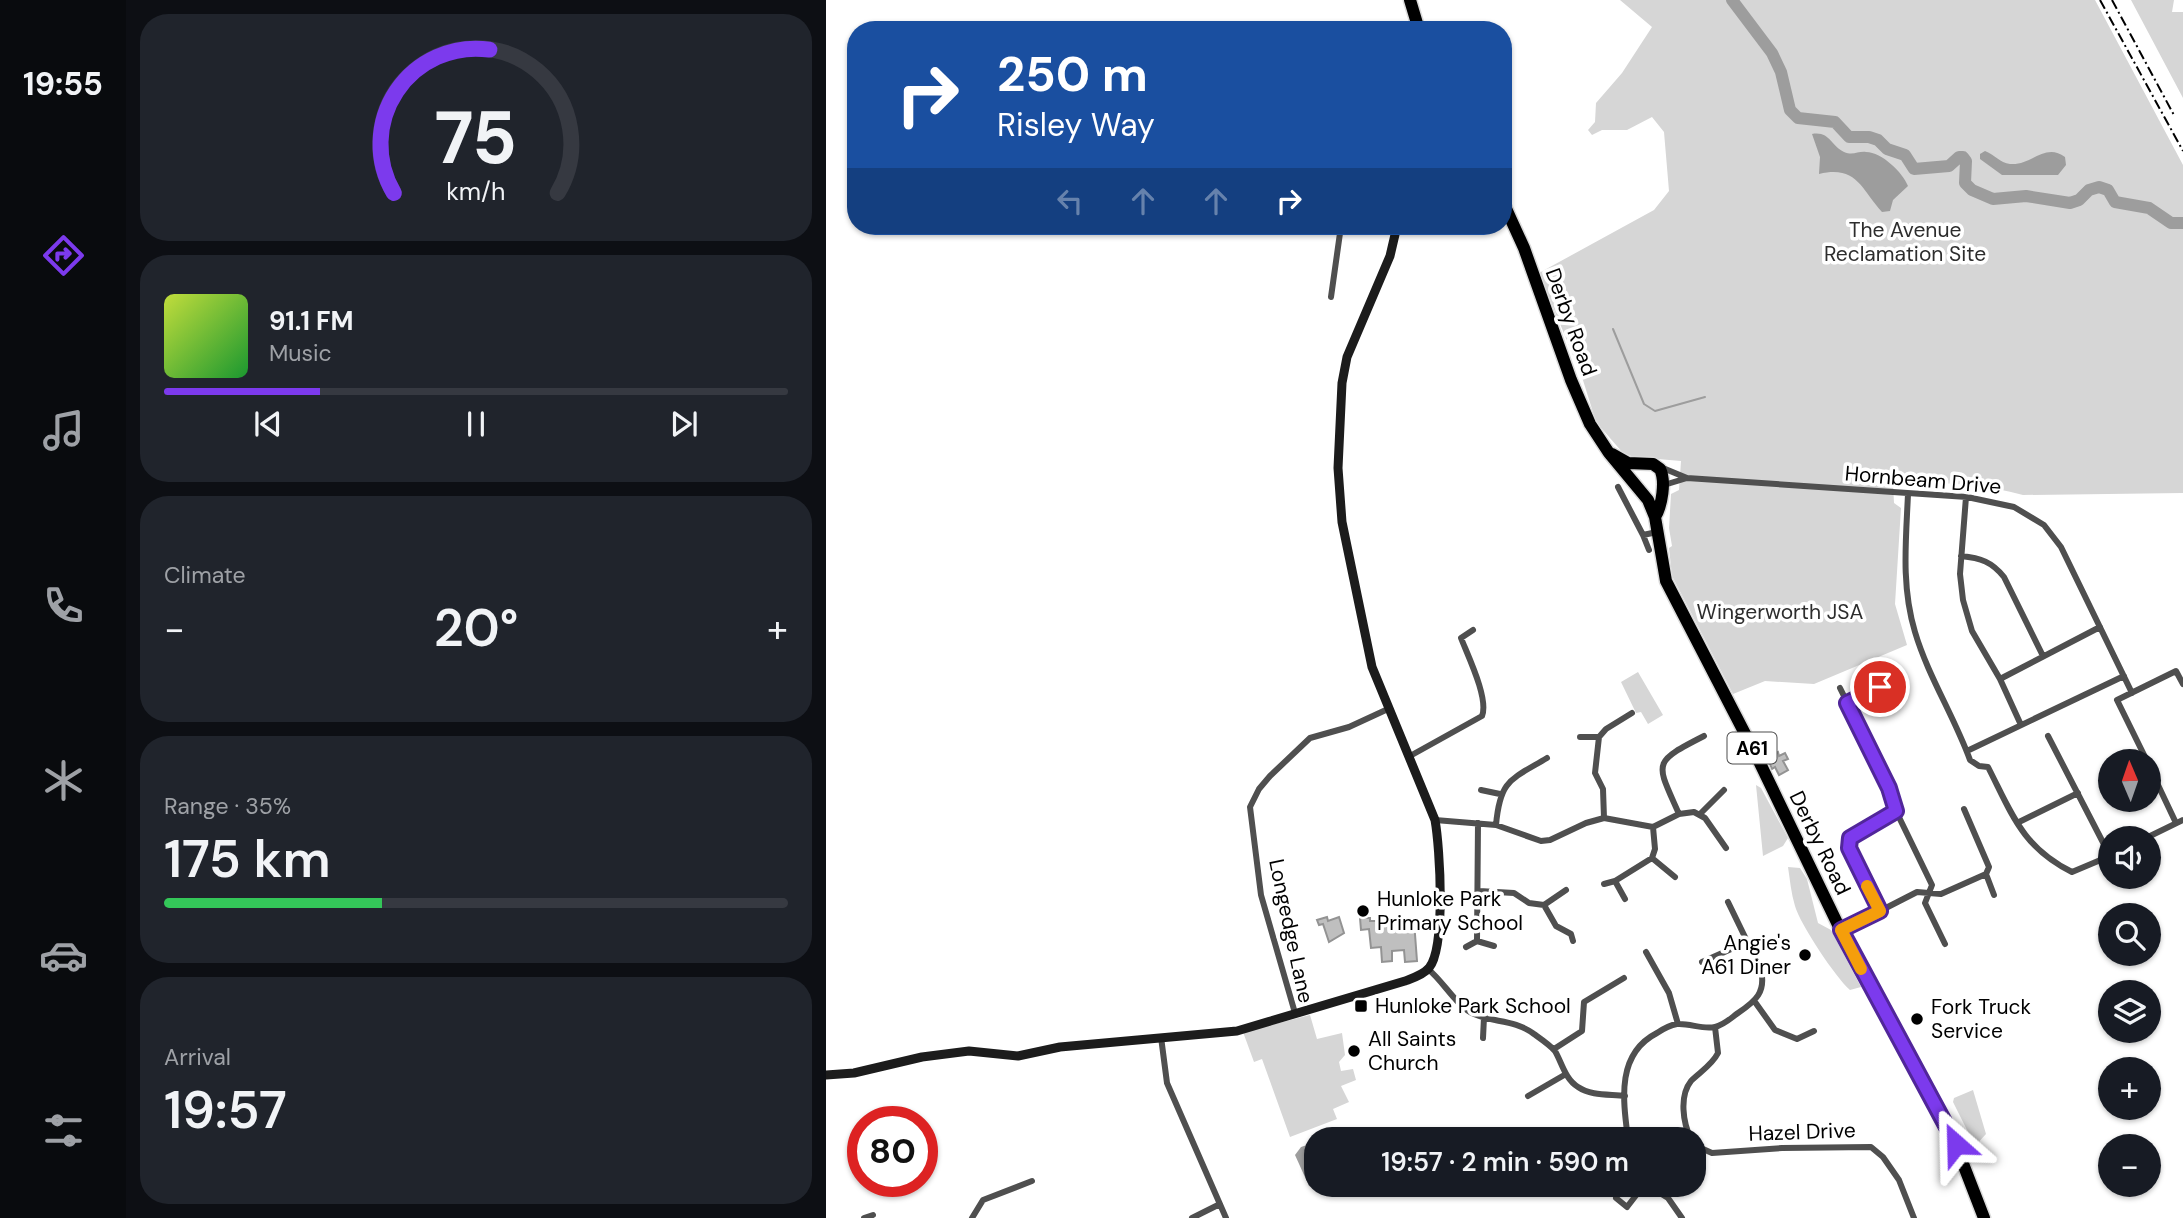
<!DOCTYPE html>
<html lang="en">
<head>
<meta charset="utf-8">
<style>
  :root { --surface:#171b24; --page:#20242c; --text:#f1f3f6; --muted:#9ea1a6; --line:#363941; --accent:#7c3aed }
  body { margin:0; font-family:"DM Sans",sans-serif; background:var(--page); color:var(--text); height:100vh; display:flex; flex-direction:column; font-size:26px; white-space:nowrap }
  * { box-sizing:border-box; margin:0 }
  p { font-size:23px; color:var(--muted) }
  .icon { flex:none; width:38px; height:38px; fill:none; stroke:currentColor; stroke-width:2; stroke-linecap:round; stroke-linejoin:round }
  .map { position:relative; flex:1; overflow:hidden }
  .details { display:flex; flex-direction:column; gap:14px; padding:14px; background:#0d0f14; width:700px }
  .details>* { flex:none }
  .top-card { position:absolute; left:21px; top:21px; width:665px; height:214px; border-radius:28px; box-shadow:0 2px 5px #0004; background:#1a4fa0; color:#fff; overflow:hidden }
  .needle { width:46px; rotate:358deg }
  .fabs { position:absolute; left:1272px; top:749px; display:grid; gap:14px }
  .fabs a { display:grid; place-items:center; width:63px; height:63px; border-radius:50%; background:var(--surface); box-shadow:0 2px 5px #0004; font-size:35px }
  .speed { position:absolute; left:21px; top:1106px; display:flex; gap:14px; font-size:35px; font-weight:700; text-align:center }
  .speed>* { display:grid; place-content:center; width:91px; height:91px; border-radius:50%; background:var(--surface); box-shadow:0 2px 5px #0004; line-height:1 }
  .speed .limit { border:10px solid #d22; background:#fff; color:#111 }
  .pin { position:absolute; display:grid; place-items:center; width:60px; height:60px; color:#fff; margin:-30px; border:4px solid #fff; border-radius:50%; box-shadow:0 2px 7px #0007 }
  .me { position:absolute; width:77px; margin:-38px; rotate:335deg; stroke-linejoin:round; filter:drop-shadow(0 0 5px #0008) }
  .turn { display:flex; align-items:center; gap:24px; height:147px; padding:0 35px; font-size:32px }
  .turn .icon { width:91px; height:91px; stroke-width:2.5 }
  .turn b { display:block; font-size:49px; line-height:60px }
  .lanes { display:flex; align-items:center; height:66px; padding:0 35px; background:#0003; justify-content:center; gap:35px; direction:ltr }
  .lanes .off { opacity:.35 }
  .big { font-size:52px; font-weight:600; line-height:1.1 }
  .details .tile { flex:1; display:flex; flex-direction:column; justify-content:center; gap:10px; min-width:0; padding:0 24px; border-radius:28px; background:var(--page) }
  .details .dial { align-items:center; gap:0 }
  .dial svg { height:182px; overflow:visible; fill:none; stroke:var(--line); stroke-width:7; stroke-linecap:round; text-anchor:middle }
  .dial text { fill:var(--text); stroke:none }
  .song { display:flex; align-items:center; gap:21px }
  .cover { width:84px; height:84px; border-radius:10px; background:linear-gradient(135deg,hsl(70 70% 55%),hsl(130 70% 35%)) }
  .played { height:7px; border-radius:4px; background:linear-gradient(90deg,var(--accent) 25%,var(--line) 25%) }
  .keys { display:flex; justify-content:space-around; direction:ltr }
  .heat { display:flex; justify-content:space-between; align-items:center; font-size:38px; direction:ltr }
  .charge { height:10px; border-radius:5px; background:linear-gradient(90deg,#34c759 35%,var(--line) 0) }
  .trip { position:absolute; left:478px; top:1127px; width:402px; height:70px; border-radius:28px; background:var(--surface); box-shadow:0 2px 5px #0004; font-weight:600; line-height:70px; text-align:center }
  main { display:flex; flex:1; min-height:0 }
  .menu { display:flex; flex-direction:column; width:126px; justify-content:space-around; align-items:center; background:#090b0e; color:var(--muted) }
  .menu .icon { width:49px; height:49px }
  .menu .active { color:var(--accent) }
  .menu b { font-size:32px; color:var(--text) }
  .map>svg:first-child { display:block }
  .green { fill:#d6d6d6 }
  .water { fill:#9d9d9d }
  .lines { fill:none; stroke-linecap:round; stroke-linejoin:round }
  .stream { stroke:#9d9d9d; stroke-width:2 }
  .river { stroke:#9d9d9d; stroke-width:12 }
  .building { fill:#bfbfbf; stroke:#939393; stroke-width:2 }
  .highway-casing { stroke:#dbdbdb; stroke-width:15 }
  .street { stroke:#4f4f4f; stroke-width:6 }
  .secondary { stroke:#1c1c1c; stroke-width:9 }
  .highway { stroke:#000; stroke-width:12 }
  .rail { stroke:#000; stroke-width:2; stroke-dasharray:10 3.5 2 3.5; stroke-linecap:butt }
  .route-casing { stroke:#51269a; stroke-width:18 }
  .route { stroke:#7c3aed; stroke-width:12 }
  .slow { stroke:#f59e0b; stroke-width:12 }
  .poi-dot { fill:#000; stroke:#fff; stroke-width:2.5 }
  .labels { text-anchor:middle; stroke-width:7; stroke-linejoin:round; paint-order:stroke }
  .shield { fill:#fff; stroke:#4c4c4c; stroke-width:2 }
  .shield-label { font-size:19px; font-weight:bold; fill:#000 }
  .park-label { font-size:21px; fill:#2d2d2d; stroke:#fff }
  .street-label { font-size:21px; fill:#000; stroke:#fff }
  .poi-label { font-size:21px; fill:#000; stroke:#fff; text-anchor:start }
</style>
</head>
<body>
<main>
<nav class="menu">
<b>19:55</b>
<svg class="icon active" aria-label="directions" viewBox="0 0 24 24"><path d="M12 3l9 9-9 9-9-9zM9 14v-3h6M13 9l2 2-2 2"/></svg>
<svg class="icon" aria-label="music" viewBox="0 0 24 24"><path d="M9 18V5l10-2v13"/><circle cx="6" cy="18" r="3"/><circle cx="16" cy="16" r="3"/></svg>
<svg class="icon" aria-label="phone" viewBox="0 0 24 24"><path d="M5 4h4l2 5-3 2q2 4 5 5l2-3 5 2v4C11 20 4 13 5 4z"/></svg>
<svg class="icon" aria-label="climate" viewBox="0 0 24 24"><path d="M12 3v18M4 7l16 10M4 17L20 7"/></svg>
<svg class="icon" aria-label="car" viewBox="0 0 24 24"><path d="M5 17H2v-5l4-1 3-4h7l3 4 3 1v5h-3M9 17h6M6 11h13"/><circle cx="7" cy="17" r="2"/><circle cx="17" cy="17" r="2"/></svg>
<svg class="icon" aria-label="filters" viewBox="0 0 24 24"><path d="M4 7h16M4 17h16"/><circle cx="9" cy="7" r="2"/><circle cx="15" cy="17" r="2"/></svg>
</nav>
<section class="details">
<div class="tile dial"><svg viewBox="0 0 100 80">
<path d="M14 69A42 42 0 1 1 86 69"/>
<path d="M14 69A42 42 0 0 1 56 6" stroke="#7c3aed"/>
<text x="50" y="56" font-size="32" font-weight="700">75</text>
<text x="50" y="72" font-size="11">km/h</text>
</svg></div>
<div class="tile">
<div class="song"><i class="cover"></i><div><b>91.1 FM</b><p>Music</p></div></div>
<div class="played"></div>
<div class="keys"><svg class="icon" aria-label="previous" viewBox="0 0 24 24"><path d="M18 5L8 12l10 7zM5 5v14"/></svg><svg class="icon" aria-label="pause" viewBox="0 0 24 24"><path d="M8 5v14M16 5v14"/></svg><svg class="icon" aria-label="next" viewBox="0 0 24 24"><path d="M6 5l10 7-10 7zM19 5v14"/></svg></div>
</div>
<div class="tile"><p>Climate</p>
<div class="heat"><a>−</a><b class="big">20°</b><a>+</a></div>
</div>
<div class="tile"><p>Range · 35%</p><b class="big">175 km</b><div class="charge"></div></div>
<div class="tile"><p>Arrival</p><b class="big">19:57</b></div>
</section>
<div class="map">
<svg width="1357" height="1218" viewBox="0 0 1357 1218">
  <rect width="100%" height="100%" fill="#fff"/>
  <path class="green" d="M794,0H1269L1357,165V493L1197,495C1155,483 1111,482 1067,483L1068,503L1075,508L1069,604L1081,645L988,684L939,681L907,694L846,576L843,548L846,546L843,528L845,494L853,490L855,461L808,457L797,453L770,422L756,377L713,273L828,210L843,191L838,132L826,117L801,130H776L766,135L762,130L769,122L770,103L796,73L826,27Z
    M1305,0H1348L1346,12H1357V98Z
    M812,672L837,715L822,724L815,712L810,713L795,682Z
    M930,785L935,788L962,838L957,846L937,856Z
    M962,867L974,868L981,879L992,923L1005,930L1035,987L1024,990C1010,978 974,924 969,906C965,893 964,880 962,867Z
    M484,1015L491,1039L516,1033L519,1055L513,1062L515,1071L527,1069L530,1080L515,1086L523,1102L507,1109L511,1119L464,1137L436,1059L428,1062L417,1032Z
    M1147,1090L1160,1134L1149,1146L1127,1102L1128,1098Z"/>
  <path class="water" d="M986,134C1004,131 1005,146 1018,152C1027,156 1032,151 1040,152C1056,152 1077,173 1082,186L1067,200L1064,211L1056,212C1035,189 1031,165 993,174L994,157Z
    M1159,151C1168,154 1174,163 1184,164C1205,166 1219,142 1239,157L1240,165L1232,175H1176L1154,159V154Z
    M490,1142V1185H496L488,1188L483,1186L469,1155L475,1147Z"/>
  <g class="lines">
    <path class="stream" d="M787,329L818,404L829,411L879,397"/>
    <path class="river" d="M906,0L946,53L955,72L964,110L972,118L1009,122L1023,137H1043L1052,140L1061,149L1079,155L1088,169L1123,166L1133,157H1137L1140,161L1139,183L1146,190L1167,199L1200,196L1244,203L1253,200L1263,190L1273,187L1282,190L1289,202L1323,208L1345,223H1357"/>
  </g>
  <path class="building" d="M944,752L946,755L952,752L953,756L959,753L962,759L957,761L962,770L953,775L949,767L946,769L940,755Z
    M501,917L502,921L513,917L518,933L503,942L497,924L493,925L491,920Z
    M534,918H544V921H588L591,961L579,962L578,950L566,951V961L556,962L555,947L545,948L543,929L535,930Z"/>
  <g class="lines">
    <g class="highway-casing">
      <path id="highway" d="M584,0L593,30
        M677,202L698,248L745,380L764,424L783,453L822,500L829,517L840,581L931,757L1015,931L1124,1130L1158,1218
        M786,454L802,463L827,464L834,469C840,481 836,506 829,517"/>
    </g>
    <path class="street" d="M505,297L515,226
      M832,466L861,478
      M838,485L861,478L1141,497L1188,507L1218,525L1235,547L1306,693
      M792,487L817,535L831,532
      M1082,494C1080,540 1075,586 1089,632C1102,676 1128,716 1144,760L1153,766L1162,767C1186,814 1196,847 1246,872L1284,856
      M1140,497L1134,574L1137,600L1146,631L1174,679L1195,725
      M817,535L823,550
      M1135,556C1155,558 1166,562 1178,577L1217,656
      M1174,679L1274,627
      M1014,688L1063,787L1070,811L1106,885L1099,903L1119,944
      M1021,703L1062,684
      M1222,736L1284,856
      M754,737H773L780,729L806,713
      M773,737L769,773L777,789L778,818
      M1141,751L1298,676
      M584,756L656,716C663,699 642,656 635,638L647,630
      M1321,761L1291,700L1350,671L1357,684
      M1323,766L1350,823
      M655,790L674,794
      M853,814C830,762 825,763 878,736
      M874,814L898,790
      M609,820L670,825L715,841L724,840L760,823L778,818L827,827L853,814L868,812L879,818L900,848
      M652,823L651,941L668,946
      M1191,823L1252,793
      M670,825C674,780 684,780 721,758
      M1320,838L1357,820
      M826,858L829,849L827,827
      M1160,874L1168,895
      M778,884L789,881
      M653,891L688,893L703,903L718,905L730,926L745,934L747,941
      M799,899L789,881L826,858L849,877
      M718,905L740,890
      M1054,911L1022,842L1028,833L1070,811
      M1015,931L1091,892L1115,894L1160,874L1163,867L1138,809
      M640,947L651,941
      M820,952L843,993L852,1024
      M876,962L921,942
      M602,969C618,982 631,1007 648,1014C668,1023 688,1019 708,1034C715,1039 724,1045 729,1051C736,1063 739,1079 752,1087C765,1096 784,1094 799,1096
      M929,1002L949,1030L971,1039L988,1031
      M469,1013L435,895L424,807L433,789L444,776L484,738L523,727L562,709
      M335,1037L341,1083L400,1218
      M657,1038L658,1017
      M728,1049L756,1031L758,1002L798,978
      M702,1096L740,1074
      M802,1139C797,1100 790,1054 831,1033C837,1029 844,1025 851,1024C864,1023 877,1030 889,1027C898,1025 905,1018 912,1013C930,1001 940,992 935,970L902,902
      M865,1139C857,1123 853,1096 865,1081C874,1072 886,1065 892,1053L889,1027
      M868,1145L886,1153L956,1148L1045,1147L1057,1157L1073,1180L1088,1218
      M821,1185L842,1198L856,1218
      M790,1198L801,1207L818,1185
      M38,1218L47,1215
      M146,1218L157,1200L206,1181
      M366,1218L394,1204"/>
    <path class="secondary" d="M0,1075L28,1073L96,1057L143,1051L192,1056L234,1047L411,1031L579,981C587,978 597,975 603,968C620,947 614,848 609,820L546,667L516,522L512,468L516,383L521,357L564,256L571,226"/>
    <use href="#highway" class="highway"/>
    <path class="rail" d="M1274,0L1357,151
      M1286,0L1349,117"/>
  </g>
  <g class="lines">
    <g class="route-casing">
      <path id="route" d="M1054,687L1021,703L1063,788L1070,811L1024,838L1023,848L1054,911L1015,930L1130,1144"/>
    </g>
    <use href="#route" class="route"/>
    <path class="slow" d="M1035,969L1015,930L1054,911L1041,886"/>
  </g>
  <g class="poi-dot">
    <circle cx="537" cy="911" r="7"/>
    <circle cx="979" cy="955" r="7"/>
    <rect x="528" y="999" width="14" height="14" rx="3.5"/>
    <circle cx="1091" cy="1019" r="7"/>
    <circle cx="528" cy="1051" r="7"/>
  </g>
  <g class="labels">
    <rect class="shield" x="901.5" y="732.5" width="49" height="31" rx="5"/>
    <g class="shield-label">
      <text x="926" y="755">A61</text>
    </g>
    <g class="park-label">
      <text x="1079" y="237">The Avenue<tspan x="1079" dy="24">Reclamation Site</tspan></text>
      <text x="954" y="619">Wingerworth JSA</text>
    </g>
    <g class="street-label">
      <text transform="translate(745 322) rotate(70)" y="7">Derby Road</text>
      <text transform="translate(1097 480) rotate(5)" y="7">Hornbeam Drive</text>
      <text transform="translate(994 843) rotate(64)" y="7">Derby Road</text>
      <text transform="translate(465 931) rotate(78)" y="7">Longedge Lane</text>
      <text transform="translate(976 1132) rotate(-2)" y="7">Hazel Drive</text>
    </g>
    <g class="poi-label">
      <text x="551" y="906">Hunloke Park<tspan x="551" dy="24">Primary School</tspan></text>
      <text x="965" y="950" text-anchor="end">Angie's<tspan x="965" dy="24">A61 Diner</tspan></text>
      <text x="549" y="1013">Hunloke Park School</text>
      <text x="1105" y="1014">Fork Truck<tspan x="1105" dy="24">Service</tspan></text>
      <text x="542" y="1046">All Saints<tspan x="542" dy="24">Church</tspan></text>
    </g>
  </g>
</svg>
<div class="fabs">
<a><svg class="needle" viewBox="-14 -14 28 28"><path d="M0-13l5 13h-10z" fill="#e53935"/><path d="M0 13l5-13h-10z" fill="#9ea1a6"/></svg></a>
<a><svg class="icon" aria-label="sound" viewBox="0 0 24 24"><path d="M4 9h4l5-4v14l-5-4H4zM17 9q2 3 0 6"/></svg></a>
<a><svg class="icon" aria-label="search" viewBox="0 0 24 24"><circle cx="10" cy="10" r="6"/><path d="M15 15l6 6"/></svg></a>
<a><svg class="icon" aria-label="layers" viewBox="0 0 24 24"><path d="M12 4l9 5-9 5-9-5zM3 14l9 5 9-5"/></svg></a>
<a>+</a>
<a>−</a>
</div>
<div class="speed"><div class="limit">80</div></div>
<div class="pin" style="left:1054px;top:687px;background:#d93025"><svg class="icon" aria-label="arrive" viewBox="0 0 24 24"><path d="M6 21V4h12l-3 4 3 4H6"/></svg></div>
<svg class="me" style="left:1130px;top:1144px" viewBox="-20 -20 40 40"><path d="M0-17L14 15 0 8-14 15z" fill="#7c3aed" stroke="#fff" stroke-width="4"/></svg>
<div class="trip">19:57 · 2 min · 590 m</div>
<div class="top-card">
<div class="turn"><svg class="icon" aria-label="right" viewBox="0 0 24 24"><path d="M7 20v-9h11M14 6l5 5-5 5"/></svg><div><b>250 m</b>Risley Way</div></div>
<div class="lanes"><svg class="icon off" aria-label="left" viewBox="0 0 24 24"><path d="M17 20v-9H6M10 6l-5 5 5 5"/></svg><svg class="icon off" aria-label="ahead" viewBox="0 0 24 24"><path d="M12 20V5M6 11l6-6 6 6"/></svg><svg class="icon off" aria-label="ahead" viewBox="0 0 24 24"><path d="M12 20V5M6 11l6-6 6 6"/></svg><svg class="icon" aria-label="right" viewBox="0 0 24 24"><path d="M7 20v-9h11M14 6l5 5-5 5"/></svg></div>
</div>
</div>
</main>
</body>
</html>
